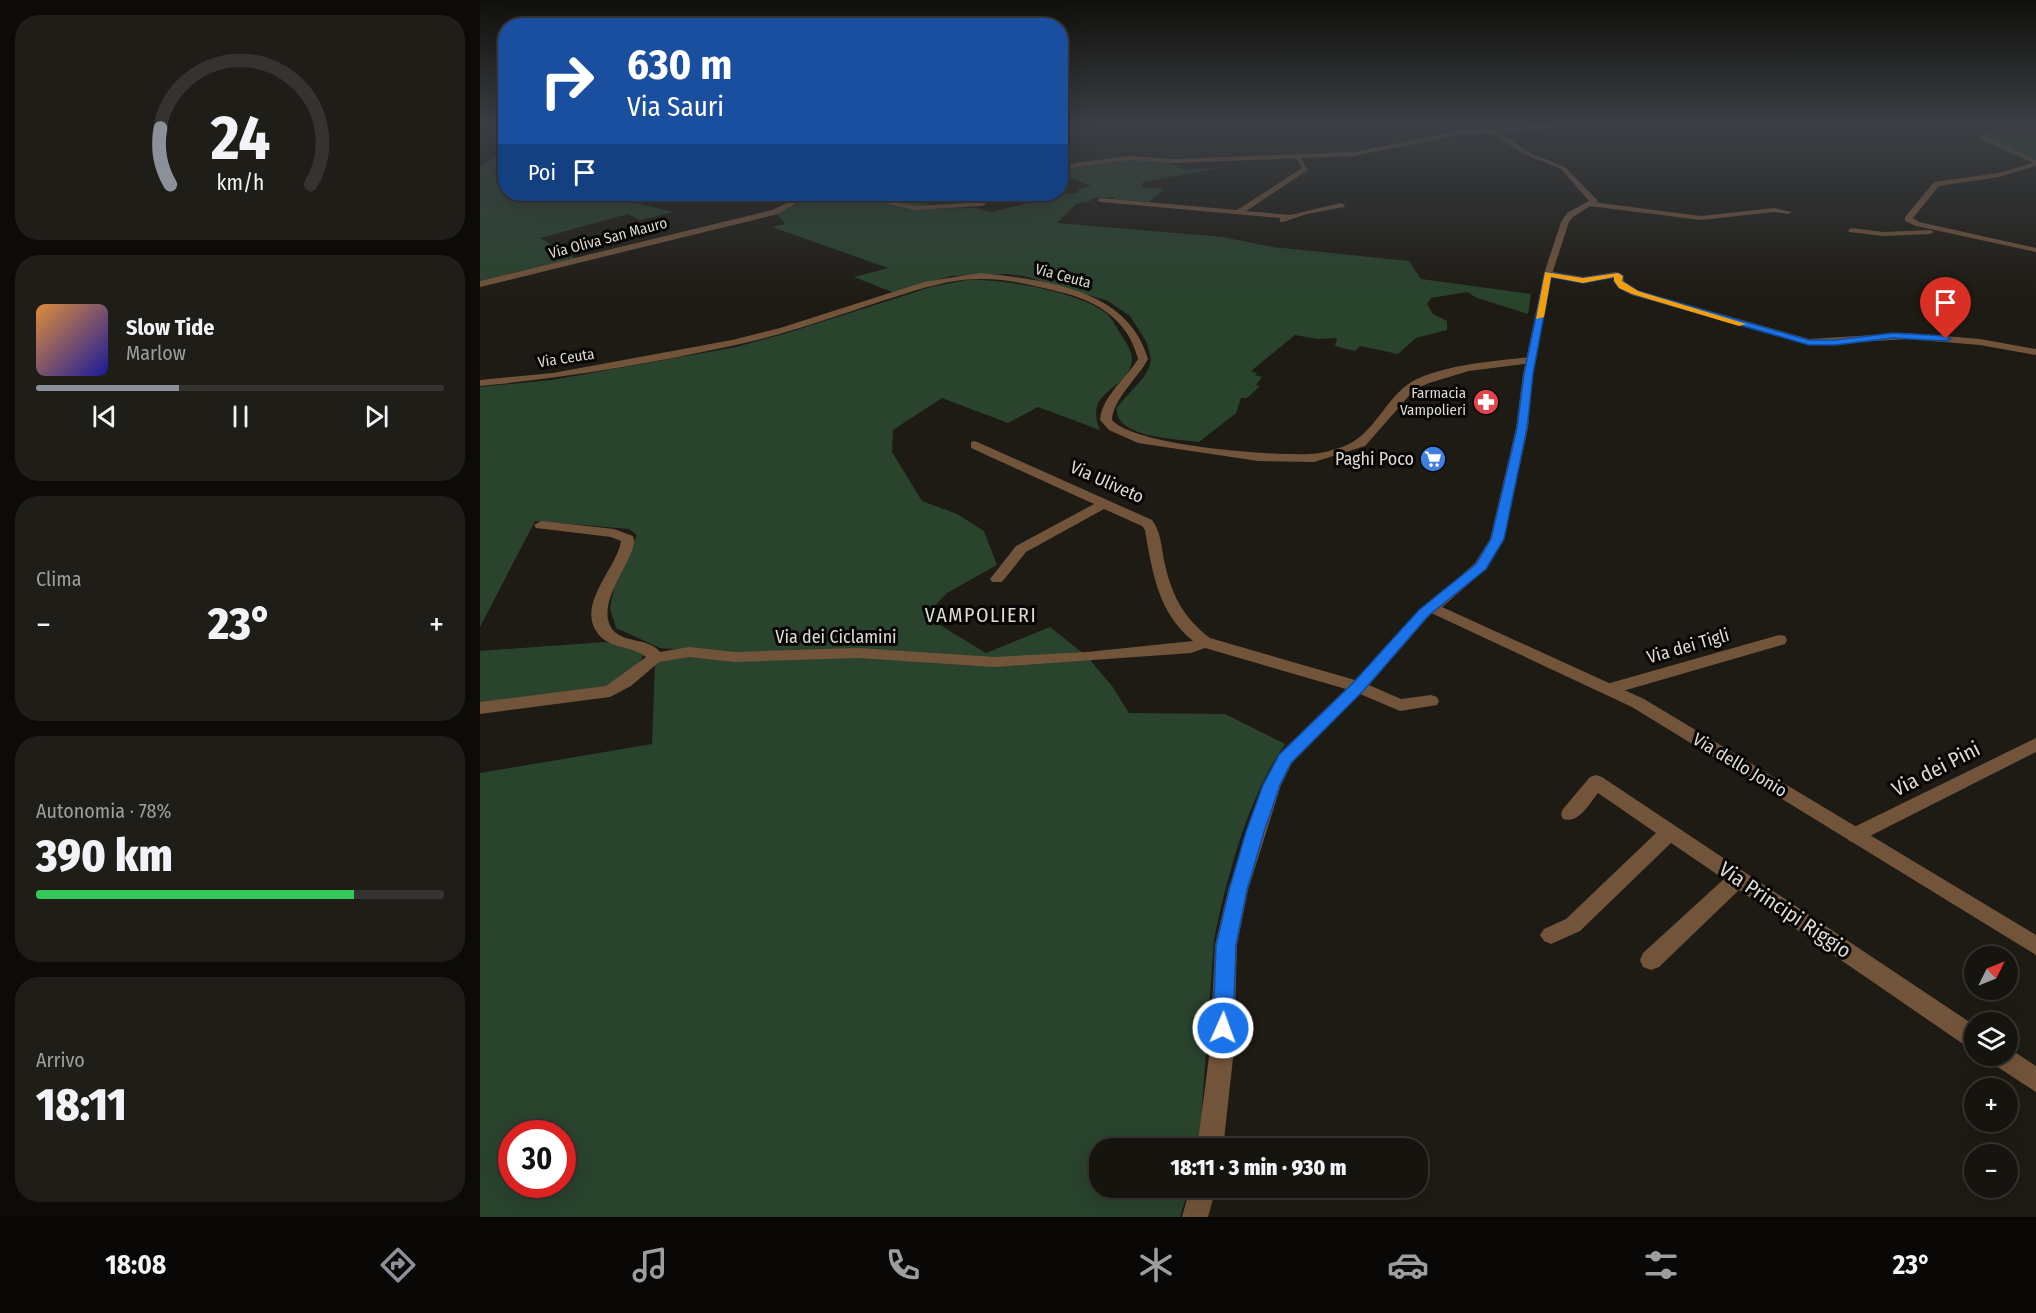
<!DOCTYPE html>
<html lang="it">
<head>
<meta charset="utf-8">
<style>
  :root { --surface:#16140f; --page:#1f1d18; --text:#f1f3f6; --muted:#9e9e9e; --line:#35332f; --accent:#8c9099 }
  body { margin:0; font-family:"Fira Sans Condensed",sans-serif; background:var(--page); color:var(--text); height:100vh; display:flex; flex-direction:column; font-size:22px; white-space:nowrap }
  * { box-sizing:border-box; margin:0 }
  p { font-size:20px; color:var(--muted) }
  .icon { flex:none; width:33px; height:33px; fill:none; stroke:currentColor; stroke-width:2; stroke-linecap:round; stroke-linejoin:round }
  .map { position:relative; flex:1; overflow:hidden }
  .panel { display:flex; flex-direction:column; gap:15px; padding:15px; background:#0c0b08; width:480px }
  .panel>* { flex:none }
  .hud { position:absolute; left:18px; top:18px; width:570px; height:183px; border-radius:24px; box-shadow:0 6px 24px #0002,0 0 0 2px var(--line); background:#1a4fa0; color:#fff; overflow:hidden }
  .needle { width:39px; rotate:47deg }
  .controls { position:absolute; left:1484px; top:946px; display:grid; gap:12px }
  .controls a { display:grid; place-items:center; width:54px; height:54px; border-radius:50%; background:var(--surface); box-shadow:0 6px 24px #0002,0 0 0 2px var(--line); font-size:30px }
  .speed { position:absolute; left:18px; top:1120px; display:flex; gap:12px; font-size:30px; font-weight:700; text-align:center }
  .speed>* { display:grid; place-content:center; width:78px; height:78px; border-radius:50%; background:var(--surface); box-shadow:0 6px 24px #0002,0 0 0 2px var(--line); line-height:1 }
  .speed .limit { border:9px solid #d22; background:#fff; color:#111 }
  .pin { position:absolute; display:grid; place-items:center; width:51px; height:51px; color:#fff; margin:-62px -26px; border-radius:50% 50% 50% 0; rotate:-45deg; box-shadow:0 0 6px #0007 }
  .pin .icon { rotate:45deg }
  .me { position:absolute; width:66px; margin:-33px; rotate:2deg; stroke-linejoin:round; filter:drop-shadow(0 0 4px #0008) }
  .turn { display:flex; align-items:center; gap:21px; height:126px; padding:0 30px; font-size:27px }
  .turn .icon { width:78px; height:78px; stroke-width:2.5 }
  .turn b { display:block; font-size:42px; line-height:51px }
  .then { display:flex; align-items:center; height:57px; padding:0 30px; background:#0003; gap:12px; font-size:22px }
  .big { font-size:45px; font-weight:800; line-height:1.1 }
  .panel .tile { flex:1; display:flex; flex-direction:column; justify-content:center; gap:9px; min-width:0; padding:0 21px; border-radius:24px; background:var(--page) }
  .panel .dial { align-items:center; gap:0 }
  .dial svg { height:156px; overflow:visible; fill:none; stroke:var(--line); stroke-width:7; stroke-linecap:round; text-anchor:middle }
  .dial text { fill:var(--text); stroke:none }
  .song { display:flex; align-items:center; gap:18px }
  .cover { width:72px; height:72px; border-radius:9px; background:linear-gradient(135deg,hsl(30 70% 55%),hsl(240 70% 35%)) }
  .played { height:6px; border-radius:3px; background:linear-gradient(90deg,var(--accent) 35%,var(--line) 35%) }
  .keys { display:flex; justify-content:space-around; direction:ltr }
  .heat { display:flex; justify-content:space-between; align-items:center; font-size:33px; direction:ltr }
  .charge { height:9px; border-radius:4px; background:linear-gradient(90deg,#34c759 78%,var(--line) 0) }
  .trip { position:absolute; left:609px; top:1138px; width:339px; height:60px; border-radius:24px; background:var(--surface); box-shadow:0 6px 24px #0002,0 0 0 2px var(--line); font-weight:800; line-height:60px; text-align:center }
  .tabs { display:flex; height:96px; justify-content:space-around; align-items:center; background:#090806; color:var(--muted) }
  .tabs .icon { width:42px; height:42px }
  .tabs .active { color:var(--accent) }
  .tabs b { font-size:27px; color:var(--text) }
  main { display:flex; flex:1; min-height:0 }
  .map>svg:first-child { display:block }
  .green { fill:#29432d; fill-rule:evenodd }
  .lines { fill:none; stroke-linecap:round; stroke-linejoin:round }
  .minor { fill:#72543a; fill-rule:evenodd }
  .tertiary { fill:#72543a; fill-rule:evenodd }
  .route { fill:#1a73e8; stroke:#114b97; stroke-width:1.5 }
  .slow { fill:#f59e0b }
  .labels { text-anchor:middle; stroke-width:6; stroke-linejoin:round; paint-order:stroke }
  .far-street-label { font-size:15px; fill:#dcdad5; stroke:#070604 }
  .far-poi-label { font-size:15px; fill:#dcdad5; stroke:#070604; text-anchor:end }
  .poi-label { font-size:18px; fill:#dcdad5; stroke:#070604; text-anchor:end }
  .street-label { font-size:18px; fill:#dcdad5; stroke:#070604 }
  .neighbourhood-label { font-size:20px; letter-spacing:1.5px; fill:#dcdad5; stroke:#070604 }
  .near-street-label { font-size:21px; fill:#dcdad5; stroke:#070604 }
</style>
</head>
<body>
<main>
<section class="panel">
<div class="tile dial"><svg viewBox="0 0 100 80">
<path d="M14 69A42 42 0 1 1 86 69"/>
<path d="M14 69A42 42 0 0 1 9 40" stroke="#8c9099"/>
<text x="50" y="56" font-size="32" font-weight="700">24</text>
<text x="50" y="72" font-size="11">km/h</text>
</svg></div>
<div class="tile">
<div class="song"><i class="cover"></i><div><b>Slow Tide</b><p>Marlow</p></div></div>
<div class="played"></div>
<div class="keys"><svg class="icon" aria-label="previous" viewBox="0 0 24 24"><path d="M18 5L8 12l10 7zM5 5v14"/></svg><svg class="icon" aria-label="pause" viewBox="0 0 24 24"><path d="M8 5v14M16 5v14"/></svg><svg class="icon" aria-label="next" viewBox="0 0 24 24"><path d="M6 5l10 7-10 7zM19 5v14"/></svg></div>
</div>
<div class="tile"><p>Clima</p>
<div class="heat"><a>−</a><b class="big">23°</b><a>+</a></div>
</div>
<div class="tile"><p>Autonomia · 78%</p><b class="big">390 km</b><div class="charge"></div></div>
<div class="tile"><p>Arrivo</p><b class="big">18:11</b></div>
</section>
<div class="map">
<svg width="1556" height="1217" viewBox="0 0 1556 1217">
  <rect width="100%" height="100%" fill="#1e1b14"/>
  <path class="green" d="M1556,125V160L1506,138L1504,134Z
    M25,150L26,194H155L139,199L194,212L160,220L148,214L60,238L95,258L0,281V166Z
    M646,159L686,162L703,169L739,168L663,182L661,187L684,189L669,202L635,199L633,197L612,198L610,201L596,204L577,223L742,237L793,247L929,261L941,279L1051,294L1048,314L997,298L987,292L951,298L947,304L953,314L967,321V330L936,338L918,354L880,346L875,351L855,346L857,338L837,339L815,335L771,371L777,373L775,375L782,377L776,385L780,386L767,398H761L756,413L719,442C698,439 632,438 637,407L663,378L669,368L671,359L667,343L650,316L628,301L544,276L528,274L471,276L412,292L374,277L408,268L292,227L305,224L297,214L321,202L310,194L369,196L434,209L495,208L512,212L565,199L557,195L598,193L600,189L611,186L592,179L581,181V168Z
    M374,194H458L445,206H436Z
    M488,280C523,279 598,291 626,313C633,319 637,329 642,336C646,343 653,352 652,361C647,392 603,389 620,430L558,407L528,423L462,398L413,430L412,452L442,501L477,514L504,531L517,565L467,593L445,616L506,653L570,627L604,654L511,659L253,654L180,648L136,628L130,608L134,587L157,535L149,529L55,521L0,627V387L72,380L256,347L307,333L451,287Z
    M125,642L150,646L164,654L155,670L132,687L0,704V651Z
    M206,654L380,656L519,664L610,660L632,686L649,713L745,714L805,744C768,797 747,877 734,940L719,1149H620V1188H709L700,1217H0V773L172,744L175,664L185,657ZM32,1134H82V1185H32Z"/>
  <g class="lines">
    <path class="minor" d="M1539,125H1552L1505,136L1556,160V166L1519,177L1459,186L1433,218L1439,222L1556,248V252L1436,226L1425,221V217L1454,182L1518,173L1553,163L1502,140L1498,135Z
      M818,154L828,170L766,211L810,215L861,203L865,205L864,207L827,214L803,222H800V218L621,202L617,200L621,198L757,210L822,168L815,156Z
      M361,194H374L436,206L502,202L506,204L502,206L436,210Z
      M1112,202L1221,216L1294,208L1312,212L1308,214L1294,212L1221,220L1109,206Z
      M1372,228L1403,232L1450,230L1454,232L1450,234L1403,236L1369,232L1368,230Z
      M1068,271L1103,277L1135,272L1142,274L1145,284L1158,291L1329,339L1428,333L1500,339L1556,349V355L1500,345L1428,339L1329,345L1152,295L1139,288L1134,281V278L1103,283L1065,276V272Z
      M500,273C563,280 648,288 668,359C658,378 633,399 632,420C655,446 793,456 831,454C841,454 852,450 862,447C892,437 903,403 927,385C954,365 1018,361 1051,357L1056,360L1051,363L989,371L949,383L935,389L885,446L834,462L778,461L658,443L629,430L620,420C622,396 646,379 658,359C648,320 618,301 580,292C554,286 527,278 500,279C465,279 431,292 399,302C350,318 301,336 251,346C168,364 84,378 0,386V380L73,373L252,340L300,328L444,282Z
      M495,441L672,520C681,532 681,545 684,560C691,593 702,617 730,638L875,680L939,610L952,603L959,608L949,616L889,685L921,699L951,695L957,697L959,701L957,705L920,711L880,694L812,763L801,785L768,890L757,945L754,1049L743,1149H717L730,1049L735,945L748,890L783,785L799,754L866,689L725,648L711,653L515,667L378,658L255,662L209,657L179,662L151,686L130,697L0,714V702L126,686L166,657C153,646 132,649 120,636C93,607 137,569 141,541L131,537L56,528L54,525L61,521L134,529L153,536C161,553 119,594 129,623C136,645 168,636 180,652L209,647L255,652L378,648L515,657L607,652L713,641C678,613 672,571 665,530L662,526L624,509L546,552L522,582H512L510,579L536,546L614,504L491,448V442Z
      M1299,635L1305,636L1307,640L1305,644L1129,695L1123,693L1121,689L1123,685Z
      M1556,738V752L1382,840L1375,843L1368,840L1365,835L1368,830Z
      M1116,775L1122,777L1494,1025V1049L1486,1046L1259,890L1179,967L1171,970L1163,967L1160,960L1163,953L1244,879L1191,843L1100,931L1071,944L1064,941L1060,935L1064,929L1086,919L1176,833L1118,793C1109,804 1099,824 1083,819L1081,814L1083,809L1110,777Z
      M1527,1047L1556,1066V1092L1513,1064L1509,1056H1527Z
      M710,1188H736L728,1217H702Z"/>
    <path class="tertiary" d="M1074,125H1112L1019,132L1048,152L1085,167L1118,201L1093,217L1089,222L1072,274L1053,374L1048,428L1024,539L1006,569L962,607L1164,699L1556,935V955L1152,707L947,611L945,608L995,563L1010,539L1036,428L1043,374L1064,274L1081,222L1087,213L1109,201L1081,169L1044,154L1011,133L978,135L874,156L694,163L649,160L580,169V165L649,156L694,159L874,152L978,131Z
      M299,194L315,195L319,202L298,214L0,287V281L292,210L311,201Z"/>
  </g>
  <linearGradient id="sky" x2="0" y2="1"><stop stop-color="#100f0b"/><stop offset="0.42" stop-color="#3b3f45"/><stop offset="1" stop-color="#3b3f45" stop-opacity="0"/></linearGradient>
  <rect width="1556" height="296" fill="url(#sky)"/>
  <path class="route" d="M1065,272L1103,278L1138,273L1143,276L1142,281L1158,291L1329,340H1355L1413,333L1466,336L1471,339L1466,341L1413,338L1355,345H1329L1152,294L1139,288L1134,281V277L1103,283L1071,277L1053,374L1047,428L1024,539L1006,569L948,616L884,690L811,763L800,785L784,832L767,890L756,945L753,1028L750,1035L743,1038L736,1035L733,1028L736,945L749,890L766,832L783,785L799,755L873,683L939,610L996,564L1011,539L1037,428L1044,374Z"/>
  <path class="slow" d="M1065,272L1103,278L1138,273L1143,276L1142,281L1158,291L1266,324L1259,326L1152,294L1139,288L1134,281V277L1103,283L1071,277L1064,317L1056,319Z"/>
  <defs>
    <g id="pharmacy-disc" transform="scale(1.35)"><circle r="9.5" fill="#e0444e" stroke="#070604"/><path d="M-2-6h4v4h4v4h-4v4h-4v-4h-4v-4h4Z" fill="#fff"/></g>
    <g id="supermarket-disc" transform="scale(1.35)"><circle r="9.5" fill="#3f7fe0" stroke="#070604"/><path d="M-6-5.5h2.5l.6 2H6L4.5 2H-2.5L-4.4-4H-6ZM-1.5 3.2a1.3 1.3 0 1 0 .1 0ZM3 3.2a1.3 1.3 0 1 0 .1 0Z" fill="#fff"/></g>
  </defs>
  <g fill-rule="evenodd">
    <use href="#pharmacy-disc" x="1006" y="402"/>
    <use href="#supermarket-disc" x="953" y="459"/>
  </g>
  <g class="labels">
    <g class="far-street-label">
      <text transform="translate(128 238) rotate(-15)" y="5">Via Oliva San Mauro</text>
      <text transform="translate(583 276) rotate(15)" y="5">Via Ceuta</text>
      <text transform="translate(86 358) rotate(-9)" y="5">Via Ceuta</text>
    </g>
    <g class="far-poi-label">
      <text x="986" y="398">Farmacia<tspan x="986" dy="17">Vampolieri</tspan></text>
    </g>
    <g class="poi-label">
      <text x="934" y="465">Paghi Poco</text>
    </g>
    <g class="street-label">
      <text transform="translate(627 482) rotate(24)" y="6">Via Uliveto</text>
      <text x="356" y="643">Via dei Ciclamini</text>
      <text transform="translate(1208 646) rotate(-16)" y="6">Via dei Tigli</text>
      <text transform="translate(1260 765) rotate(31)" y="6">Via dello Jonio</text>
    </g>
    <g class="neighbourhood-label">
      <text x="501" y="622">VAMPOLIERI</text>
    </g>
    <g class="near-street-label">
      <text transform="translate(1456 769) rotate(-27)" y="7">Via dei Pini</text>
      <text transform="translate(1305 910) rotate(34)" y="7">Via Principi Riggio</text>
    </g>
  </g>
</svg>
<div class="controls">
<a><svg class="needle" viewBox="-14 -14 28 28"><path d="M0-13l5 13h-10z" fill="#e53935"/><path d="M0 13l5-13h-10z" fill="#9e9e9e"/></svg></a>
<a><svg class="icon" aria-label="layers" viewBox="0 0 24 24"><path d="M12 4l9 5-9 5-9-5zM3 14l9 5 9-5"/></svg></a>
<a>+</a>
<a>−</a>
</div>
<div class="speed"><div class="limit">30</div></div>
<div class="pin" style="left:1466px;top:339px;background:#d93025"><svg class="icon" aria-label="arrive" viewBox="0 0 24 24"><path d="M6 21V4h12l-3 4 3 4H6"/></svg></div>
<svg class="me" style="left:743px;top:1028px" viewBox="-20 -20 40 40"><circle r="17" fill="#1a73e8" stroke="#fff" stroke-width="3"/><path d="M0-11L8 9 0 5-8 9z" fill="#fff"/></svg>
<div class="trip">18:11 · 3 min · 930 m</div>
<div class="hud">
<div class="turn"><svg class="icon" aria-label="right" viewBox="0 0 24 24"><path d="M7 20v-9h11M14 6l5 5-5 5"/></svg><div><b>630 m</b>Via Sauri</div></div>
<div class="then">Poi<svg class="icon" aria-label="arrive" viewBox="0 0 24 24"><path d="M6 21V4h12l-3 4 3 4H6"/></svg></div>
</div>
</div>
</main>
<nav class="tabs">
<b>18:08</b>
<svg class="icon active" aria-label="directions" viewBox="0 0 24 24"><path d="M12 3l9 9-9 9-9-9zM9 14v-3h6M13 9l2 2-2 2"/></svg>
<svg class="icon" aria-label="music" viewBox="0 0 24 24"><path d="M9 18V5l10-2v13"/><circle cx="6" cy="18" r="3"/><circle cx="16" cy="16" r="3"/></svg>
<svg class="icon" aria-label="phone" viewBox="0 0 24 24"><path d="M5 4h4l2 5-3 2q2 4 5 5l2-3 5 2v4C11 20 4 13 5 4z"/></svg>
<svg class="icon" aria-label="climate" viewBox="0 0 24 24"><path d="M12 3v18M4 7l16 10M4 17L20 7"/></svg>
<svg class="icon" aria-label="car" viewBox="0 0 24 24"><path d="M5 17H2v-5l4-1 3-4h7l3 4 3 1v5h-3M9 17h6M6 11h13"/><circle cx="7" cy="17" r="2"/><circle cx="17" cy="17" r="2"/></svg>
<svg class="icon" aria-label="filters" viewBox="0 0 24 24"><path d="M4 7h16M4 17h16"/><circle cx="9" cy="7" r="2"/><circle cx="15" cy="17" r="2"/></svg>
<b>23°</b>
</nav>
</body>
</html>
